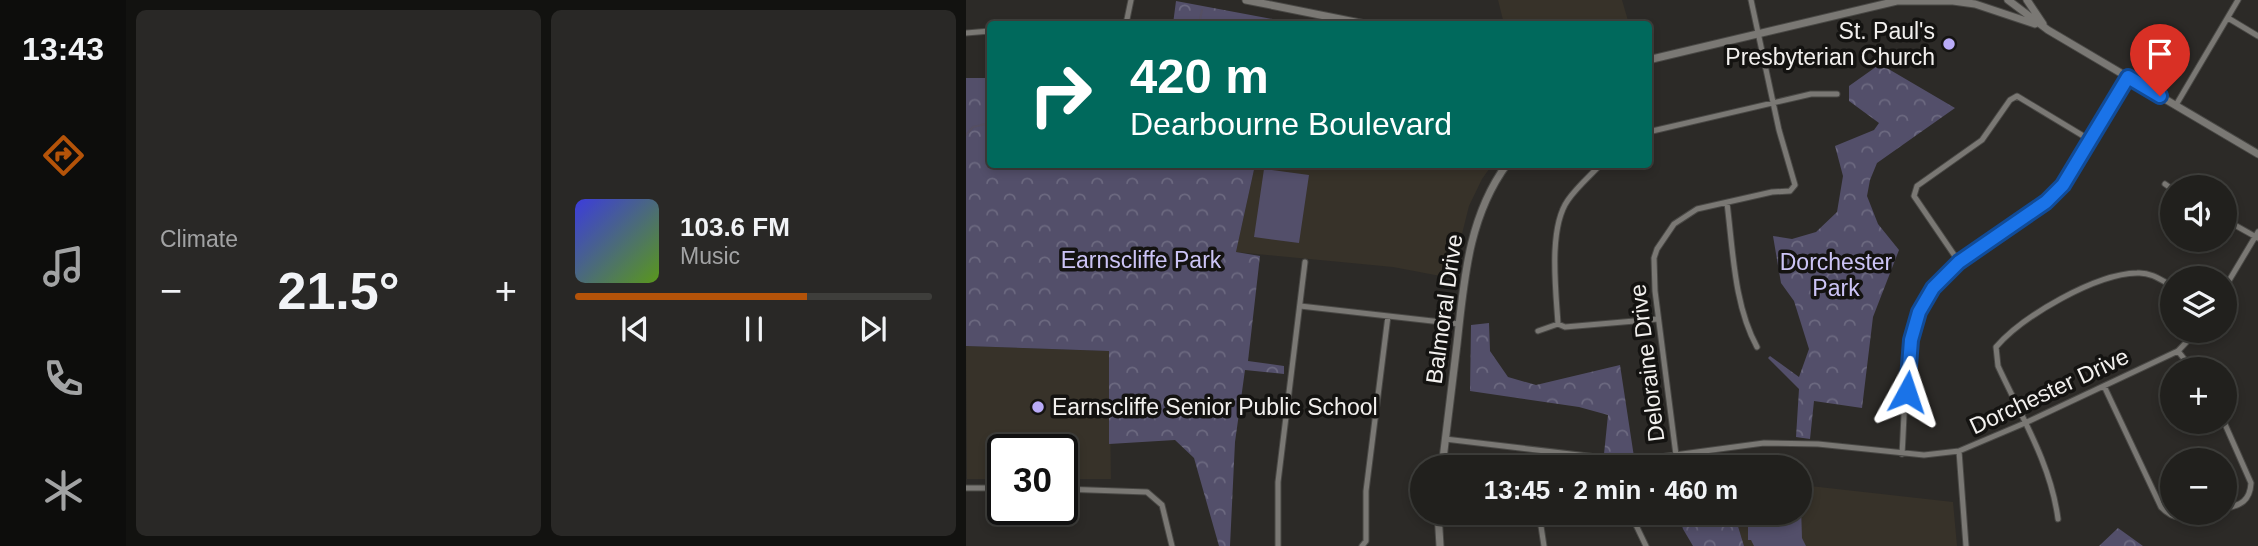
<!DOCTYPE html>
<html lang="en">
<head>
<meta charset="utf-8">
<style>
  :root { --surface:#21201d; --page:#292826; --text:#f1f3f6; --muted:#a2a3a4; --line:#3e3e3b; --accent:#b45309 }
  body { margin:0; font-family:Helvetica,sans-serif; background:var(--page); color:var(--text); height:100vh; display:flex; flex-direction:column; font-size:26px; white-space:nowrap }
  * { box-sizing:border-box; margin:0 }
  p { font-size:23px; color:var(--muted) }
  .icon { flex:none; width:38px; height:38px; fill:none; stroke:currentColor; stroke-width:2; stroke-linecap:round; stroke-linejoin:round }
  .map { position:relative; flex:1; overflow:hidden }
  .side { display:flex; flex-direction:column; gap:10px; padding:10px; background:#121210; width:840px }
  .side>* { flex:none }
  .banner { position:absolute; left:21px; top:21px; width:665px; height:147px; border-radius:7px; box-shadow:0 4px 10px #0003,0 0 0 2px var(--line); background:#00695c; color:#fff; overflow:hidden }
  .controls { position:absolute; left:1194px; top:175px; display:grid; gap:14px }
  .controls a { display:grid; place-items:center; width:77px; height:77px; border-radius:50%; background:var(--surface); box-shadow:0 4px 10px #0003,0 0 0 2px var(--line); font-size:35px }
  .speed { position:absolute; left:21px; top:434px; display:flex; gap:14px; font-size:35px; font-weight:700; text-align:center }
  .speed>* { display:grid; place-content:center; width:91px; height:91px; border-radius:50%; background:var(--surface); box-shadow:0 4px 10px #0003,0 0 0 2px var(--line); line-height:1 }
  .speed .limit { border:4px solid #111; border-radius:10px; background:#fff; color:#111 }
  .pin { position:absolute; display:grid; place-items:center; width:60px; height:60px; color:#fff; margin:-72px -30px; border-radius:50% 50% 50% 0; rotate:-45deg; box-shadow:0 0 7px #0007 }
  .pin .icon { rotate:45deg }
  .me { position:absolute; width:77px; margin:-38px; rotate:5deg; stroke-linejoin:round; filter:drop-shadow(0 0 5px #0008) }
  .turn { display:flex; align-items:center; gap:24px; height:147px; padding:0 28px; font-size:32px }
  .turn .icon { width:91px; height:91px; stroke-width:2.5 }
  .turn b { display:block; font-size:49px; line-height:60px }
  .big { font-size:52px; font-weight:800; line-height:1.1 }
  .side .tile { flex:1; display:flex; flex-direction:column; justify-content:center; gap:10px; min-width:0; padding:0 24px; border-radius:10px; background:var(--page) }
  .song { display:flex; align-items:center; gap:21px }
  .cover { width:84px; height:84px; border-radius:10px; background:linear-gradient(135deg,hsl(240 70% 55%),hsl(90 70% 35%)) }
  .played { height:7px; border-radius:4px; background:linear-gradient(90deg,var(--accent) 65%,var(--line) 65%) }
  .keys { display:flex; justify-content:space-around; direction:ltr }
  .heat { display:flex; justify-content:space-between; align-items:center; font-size:38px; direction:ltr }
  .side .tiles { flex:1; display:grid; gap:10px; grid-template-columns:repeat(2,1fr) }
  .trip { position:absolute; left:444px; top:455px; width:402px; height:70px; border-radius:35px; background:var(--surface); box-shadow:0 4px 10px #0003,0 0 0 2px var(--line); font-weight:800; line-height:70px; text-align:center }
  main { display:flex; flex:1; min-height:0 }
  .tabs { display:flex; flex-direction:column; width:126px; justify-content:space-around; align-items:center; background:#0d0d0c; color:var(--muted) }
  .tabs .icon { width:49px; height:49px }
  .tabs .selected { color:var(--accent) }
  .tabs b { font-size:32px; color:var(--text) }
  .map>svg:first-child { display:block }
  .built { fill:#373229 }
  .grass { fill:#534f6a }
  .forest { fill:url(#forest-crowns) }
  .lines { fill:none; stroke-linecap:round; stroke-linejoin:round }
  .stream { stroke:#554f63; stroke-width:2 }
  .street-casing { stroke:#494845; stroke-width:7 }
  .secondary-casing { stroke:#494845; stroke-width:9 }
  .street { stroke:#7a7874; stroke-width:5 }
  .secondary { stroke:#7a7874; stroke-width:7 }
  .route-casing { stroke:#114b97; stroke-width:18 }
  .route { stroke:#1a73e8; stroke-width:12 }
  .poi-dot { fill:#b9abf7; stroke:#141311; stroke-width:2.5 }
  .labels { text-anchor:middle; stroke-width:7; stroke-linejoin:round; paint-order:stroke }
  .poi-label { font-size:23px; fill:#f2f0ee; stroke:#141311; text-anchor:end }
  .park-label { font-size:23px; fill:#ccc4f6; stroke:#141311 }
  .street-label { font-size:23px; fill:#f2f0ee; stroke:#141311 }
</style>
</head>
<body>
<main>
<nav class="tabs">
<b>13:43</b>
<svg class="icon selected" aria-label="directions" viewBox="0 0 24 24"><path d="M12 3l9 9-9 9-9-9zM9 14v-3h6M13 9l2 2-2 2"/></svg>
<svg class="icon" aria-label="music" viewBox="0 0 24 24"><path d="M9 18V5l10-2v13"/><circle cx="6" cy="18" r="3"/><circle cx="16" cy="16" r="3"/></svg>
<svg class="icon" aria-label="phone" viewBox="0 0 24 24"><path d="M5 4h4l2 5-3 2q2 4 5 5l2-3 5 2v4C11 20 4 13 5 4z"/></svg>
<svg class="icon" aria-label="climate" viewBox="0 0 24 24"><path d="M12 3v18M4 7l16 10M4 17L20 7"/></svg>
</nav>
<section class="side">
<div class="tiles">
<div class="tile"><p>Climate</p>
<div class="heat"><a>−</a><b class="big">21.5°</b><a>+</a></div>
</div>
<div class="tile">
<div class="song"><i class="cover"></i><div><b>103.6 FM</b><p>Music</p></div></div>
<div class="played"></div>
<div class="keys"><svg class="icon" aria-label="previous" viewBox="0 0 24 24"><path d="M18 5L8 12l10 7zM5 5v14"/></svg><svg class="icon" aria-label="pause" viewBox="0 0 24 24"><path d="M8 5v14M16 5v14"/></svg><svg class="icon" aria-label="next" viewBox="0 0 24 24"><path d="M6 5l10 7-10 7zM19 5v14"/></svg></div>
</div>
</div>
</section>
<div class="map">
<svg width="1292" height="546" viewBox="0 0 1292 546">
  <defs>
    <pattern id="forest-crowns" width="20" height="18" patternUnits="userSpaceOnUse" patternTransform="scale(1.75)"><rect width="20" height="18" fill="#534f6a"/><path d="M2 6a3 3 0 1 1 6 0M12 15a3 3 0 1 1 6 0" fill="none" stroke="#6c6980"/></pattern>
  </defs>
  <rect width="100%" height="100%" fill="#2c2a27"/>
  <path class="built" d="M532,0H656L663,24H538Z
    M289,165H526L516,179L503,206L485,278L427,267L270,252Z
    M0,346L143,351L145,479H96V450H37V479H1Z
    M835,485L987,502L991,546H778L768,513H835Z"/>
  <path class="grass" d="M298,169L343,175L333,243L288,237Z
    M835,506L836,538L840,546H788L785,540H782V513H835Z"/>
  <path class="forest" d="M210,1L333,24H207Z
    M914,64L989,108L911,163L904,180L901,196L912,224L933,250L907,317L896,408L848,401L844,439L830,437L833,389L802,358L804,356L833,377L843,349L828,301L815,283L807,236L826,239L850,232L871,212L877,176L869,146L908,130L913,123L883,101V86Z
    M0,78H24V164L289,165L270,252L294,256L282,361L318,366V374L279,370L269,442L264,546H253L228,458L209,440L143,444V351L0,346Z
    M523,323L524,351L542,377L570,385L654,365L668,457L638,454L642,415L613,407L504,391L505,325Z
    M741,456L742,467H670L674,464Z
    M712,513H768L778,546H727L717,529Z
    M1152,528L1177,546H1133Z"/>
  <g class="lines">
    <path class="stream" d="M233,24L236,10
      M0,135L7,127L24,123"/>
    <g class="street-casing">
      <path id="street" d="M1262,18L1292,36
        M160,24L165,0
        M0,33L24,31
        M1210,105L1272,0
        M682,132L845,94H871
        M635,164C624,176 611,187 602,200C582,228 590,291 592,324L599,327L692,319
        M1199,184L1206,189
        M761,203C767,250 768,305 791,347
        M1258,219L1292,238
        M993,262L948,196L951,186L1016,140L1044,100L1051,96L1124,140
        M1258,289L1292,232
        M334,306L493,324
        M572,331L592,324
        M1212,351L1226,369
        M1138,386L1195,507C1210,523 1223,517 1242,513
        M1258,422L1285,483C1284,501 1275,505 1258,509
        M479,439L664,461L798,443L852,444L958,455L993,451L1059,423L1212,351L1231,331
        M993,451L1000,546
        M936,454C939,409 938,341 958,302C982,253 1043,237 1081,202C1111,174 1140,113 1162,77
        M710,455L689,291L688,258L691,249L708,224L731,209L806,192L824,191L829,185L813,130L785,0
        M577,467L579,452
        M0,488H37
        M96,489L181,492L196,505L206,546
        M573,513L578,546
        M667,513L668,521L680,546
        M1092,519C1085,464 1055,416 1032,366L1030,347C1057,316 1129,274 1171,273C1184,272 1194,279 1206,286
        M312,546V482L339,262
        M396,546L400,541V491L422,316"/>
    </g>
    <g class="secondary-casing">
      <path id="secondary" d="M280,0L399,24
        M1042,0L1082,30L1292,154
        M1061,0L1077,24
        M934,1H987L1009,4L1069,24
        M682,60L935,0
        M476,467C481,426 486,385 491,344C498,281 502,217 541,164
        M472,513L474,546"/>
    </g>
    <use href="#street" class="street"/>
    <use href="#secondary" class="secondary"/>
  </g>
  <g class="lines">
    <g class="route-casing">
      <path id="route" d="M941,392L945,340L953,312L967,288L993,262L1080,202L1097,185L1162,77L1194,96"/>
    </g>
    <use href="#route" class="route"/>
  </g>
  <g class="poi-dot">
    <circle cx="983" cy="44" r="7"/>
    <circle cx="72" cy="407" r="7"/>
  </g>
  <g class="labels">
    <g class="poi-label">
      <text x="969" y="39">St. Paul's<tspan x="969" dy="26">Presbyterian Church</tspan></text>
      <text x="86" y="415" text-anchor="start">Earnscliffe Senior Public School</text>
    </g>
    <g class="park-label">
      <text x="175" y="268">Earnscliffe Park</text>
      <text x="870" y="270">Dorchester<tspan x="870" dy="26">Park</tspan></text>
    </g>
    <g class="street-label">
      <text transform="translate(478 309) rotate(-82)" y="8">Balmoral Drive</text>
      <text transform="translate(681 363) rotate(-97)" y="8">Deloraine Drive</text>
      <text transform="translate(1083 391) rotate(-25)" y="8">Dorchester Drive</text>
    </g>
  </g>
</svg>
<div class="controls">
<a><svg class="icon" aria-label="sound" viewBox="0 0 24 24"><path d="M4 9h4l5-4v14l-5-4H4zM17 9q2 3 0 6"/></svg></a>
<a><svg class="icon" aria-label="layers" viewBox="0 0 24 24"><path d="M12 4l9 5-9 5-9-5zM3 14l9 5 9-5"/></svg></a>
<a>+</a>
<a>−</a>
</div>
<div class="speed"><div class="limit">30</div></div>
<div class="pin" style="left:1194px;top:96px;background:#d93025"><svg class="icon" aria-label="arrive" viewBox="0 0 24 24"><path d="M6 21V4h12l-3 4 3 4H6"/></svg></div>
<svg class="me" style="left:941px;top:392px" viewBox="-20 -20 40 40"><path d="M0-17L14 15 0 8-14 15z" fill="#1a73e8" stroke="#fff" stroke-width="4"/></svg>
<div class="trip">13:45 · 2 min · 460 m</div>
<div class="banner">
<div class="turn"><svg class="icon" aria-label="right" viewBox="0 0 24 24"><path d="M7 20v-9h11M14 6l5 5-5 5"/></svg><div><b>420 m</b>Dearbourne Boulevard</div></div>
</div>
</div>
</main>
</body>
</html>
